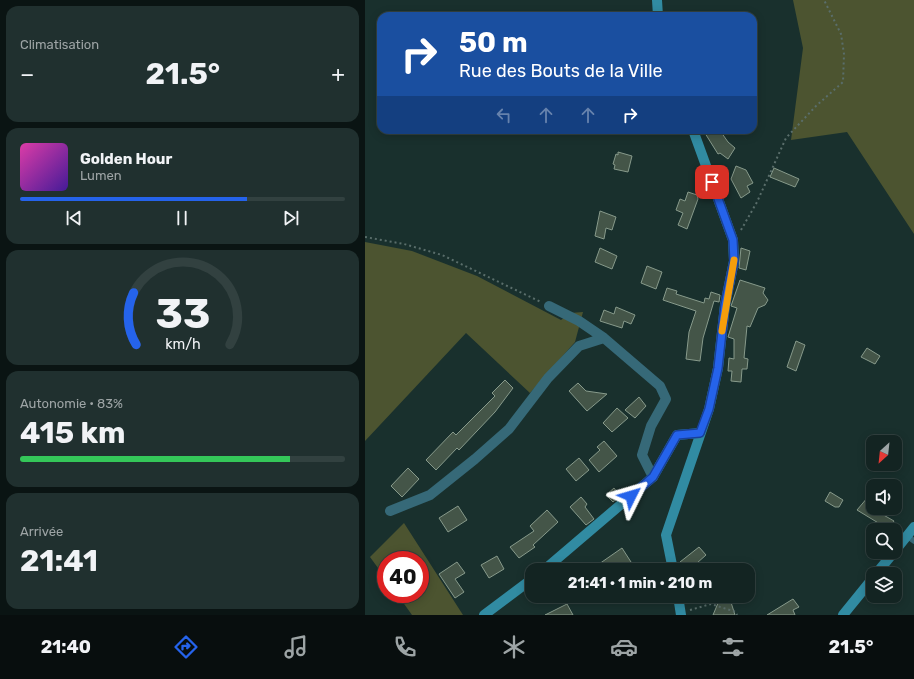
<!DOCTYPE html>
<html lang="fr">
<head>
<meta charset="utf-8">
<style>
  :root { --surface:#132422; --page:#20302f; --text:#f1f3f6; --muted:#9da4a5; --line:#324140; --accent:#2563eb }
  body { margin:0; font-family:Rubik,sans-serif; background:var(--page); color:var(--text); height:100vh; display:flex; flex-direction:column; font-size:15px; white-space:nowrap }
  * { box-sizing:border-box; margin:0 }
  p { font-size:13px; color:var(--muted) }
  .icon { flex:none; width:22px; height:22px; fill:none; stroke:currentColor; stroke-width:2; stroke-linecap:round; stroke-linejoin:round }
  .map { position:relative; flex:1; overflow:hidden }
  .drawer { display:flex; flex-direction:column; gap:6px; padding:6px; background:#0a1413; width:365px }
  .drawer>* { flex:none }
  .banner { position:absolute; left:12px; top:12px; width:380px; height:122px; border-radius:12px; box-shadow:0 2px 10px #0003,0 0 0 1px var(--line); background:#1a4fa0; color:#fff; overflow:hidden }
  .needle { width:26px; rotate:207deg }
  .tools { position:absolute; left:501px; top:435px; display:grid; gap:8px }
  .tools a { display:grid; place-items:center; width:36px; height:36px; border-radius:8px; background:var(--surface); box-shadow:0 2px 10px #0003,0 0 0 1px var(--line); font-size:20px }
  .speed { position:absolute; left:12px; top:551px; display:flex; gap:8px; font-size:20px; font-weight:700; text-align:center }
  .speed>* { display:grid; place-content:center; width:52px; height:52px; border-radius:50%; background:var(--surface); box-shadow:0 2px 10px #0003,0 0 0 1px var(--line); line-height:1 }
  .speed .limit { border:6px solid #d22; background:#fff; color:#111 }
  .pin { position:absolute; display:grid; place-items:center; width:34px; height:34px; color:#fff; margin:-17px; border-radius:8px; box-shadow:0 2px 6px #0006 }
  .me { position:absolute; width:44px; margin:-22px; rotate:50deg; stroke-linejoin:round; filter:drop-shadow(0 0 3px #0008) }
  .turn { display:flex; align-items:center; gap:14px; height:84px; padding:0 16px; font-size:18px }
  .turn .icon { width:52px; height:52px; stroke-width:2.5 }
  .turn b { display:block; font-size:28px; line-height:34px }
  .lanes { display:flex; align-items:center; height:38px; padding:0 16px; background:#0003; justify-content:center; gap:20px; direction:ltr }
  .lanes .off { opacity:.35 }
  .big { font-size:30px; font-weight:700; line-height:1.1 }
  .drawer .widget { flex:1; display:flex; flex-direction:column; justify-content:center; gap:6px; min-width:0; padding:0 14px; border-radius:12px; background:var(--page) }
  .drawer .dial { align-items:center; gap:0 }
  .dial svg { height:104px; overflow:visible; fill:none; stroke:var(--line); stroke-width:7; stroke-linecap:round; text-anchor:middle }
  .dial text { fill:var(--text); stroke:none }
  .song { display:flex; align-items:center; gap:12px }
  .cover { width:48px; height:48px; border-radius:6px; background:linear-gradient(135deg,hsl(320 70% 55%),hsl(260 70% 35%)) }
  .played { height:4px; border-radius:2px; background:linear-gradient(90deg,var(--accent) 70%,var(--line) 70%) }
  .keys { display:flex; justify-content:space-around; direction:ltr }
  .heat { display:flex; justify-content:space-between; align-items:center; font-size:22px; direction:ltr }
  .charge { height:6px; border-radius:3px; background:linear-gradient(90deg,#34c759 83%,var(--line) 0) }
  .trip { position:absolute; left:160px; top:563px; width:230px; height:40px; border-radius:12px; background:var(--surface); box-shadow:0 2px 10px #0003,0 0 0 1px var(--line); font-weight:700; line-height:40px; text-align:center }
  .menu { display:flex; height:64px; justify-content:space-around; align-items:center; background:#080e0e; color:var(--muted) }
  .menu .icon { width:28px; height:28px }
  .menu .on { color:var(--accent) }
  .menu b { font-size:18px; color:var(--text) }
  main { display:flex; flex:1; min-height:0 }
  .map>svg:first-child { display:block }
  .green { fill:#4c5430 }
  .building { fill:#445548; stroke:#879a8b }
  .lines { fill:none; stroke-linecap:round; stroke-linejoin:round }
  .path { stroke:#5a6e6b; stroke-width:2; stroke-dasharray:2 3; stroke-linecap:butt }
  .lane { stroke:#366978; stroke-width:5.5 }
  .street { stroke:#366978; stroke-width:10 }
  .secondary { stroke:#318ba2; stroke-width:10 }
  .route-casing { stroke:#184099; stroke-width:10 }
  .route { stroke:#2563eb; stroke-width:7 }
  .slow { stroke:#f59e0b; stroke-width:7 }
</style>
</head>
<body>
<main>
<section class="drawer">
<div class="widget"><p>Climatisation</p>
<div class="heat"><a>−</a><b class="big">21.5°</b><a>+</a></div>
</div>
<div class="widget">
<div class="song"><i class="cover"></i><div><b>Golden Hour</b><p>Lumen</p></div></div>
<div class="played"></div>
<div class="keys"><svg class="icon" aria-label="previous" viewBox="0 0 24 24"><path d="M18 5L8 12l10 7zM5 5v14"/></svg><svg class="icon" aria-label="pause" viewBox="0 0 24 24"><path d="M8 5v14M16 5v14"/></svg><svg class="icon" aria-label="next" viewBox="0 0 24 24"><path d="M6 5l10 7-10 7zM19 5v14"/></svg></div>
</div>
<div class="widget dial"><svg viewBox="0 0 100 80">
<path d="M14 69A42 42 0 1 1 86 69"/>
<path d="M14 69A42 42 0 0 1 12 29" stroke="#2563eb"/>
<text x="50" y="56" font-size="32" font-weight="700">33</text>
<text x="50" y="72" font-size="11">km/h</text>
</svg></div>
<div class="widget"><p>Autonomie · 83%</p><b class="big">415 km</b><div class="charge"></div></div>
<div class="widget"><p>Arrivée</p><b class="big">21:41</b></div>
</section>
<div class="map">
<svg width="549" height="615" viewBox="0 0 549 615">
  <rect width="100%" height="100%" fill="#19302d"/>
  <path class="green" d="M428,0H549V234L482,132L426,140L438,48Z
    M0,242L47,251L112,276L196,320L205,313L218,312L210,342L165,393L101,333L0,441Z
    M39,523L98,615H47L32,594H55V560H21V579L5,557Z"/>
  <path class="building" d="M338,130H350L353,134L356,132L363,142L370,148L363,159L355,153L353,154Z
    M253,152L267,156L263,172L249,169L250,165L248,164L251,154L253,155Z
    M371,166L381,170L388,183L382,186L385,192L376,198L366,179Z
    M409,168L434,179L430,187L405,177Z
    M323,192L332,195L333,199L322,229L313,225L318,213L311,210L315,199L320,201Z
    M235,211L251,217L247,230L241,228L239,239L230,236Z
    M235,248L252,256L247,269L230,262Z
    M376,248L385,251L381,270L374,268Z
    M282,266L297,272L291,289L276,283Z
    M375,280L400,288L398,293L403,300L400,305L393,308L385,327L382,326L379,358L383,359L382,369H377L376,382L366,381L367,371H363L364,358L369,359V339L363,337L372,308L366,306Z
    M302,288L312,291L311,294L339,303L340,298L344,299L346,292L355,295L354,302L349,301L338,338L335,361L321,359L324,332L331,311L298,300Z
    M251,307L270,315L266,324L259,321L257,328L235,321L239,310L249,314Z
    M431,341L440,345L431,371L422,367Z
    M502,348L515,356L510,364L496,357Z
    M140,380L148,388L130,412L94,450L92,448L71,470L61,460L88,432L91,435L130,396L127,393Z
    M213,383L221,391L242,394L222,411L204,391Z
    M274,397L281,406L270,418L260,410Z
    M252,408L263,418L247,432L238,423Z
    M239,441L252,456L234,472L224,460L235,450L232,447Z
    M214,458L224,470L211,481L201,469Z
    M43,468L54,479L37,497L26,486Z
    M249,488L255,496L248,502L241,495Z
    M465,492L478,500L474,507H470L460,501Z
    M216,497L222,504L220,507L229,519L221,525L205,507Z
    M503,497L508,500V509L529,521L523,530H511L515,524L492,510Z
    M93,506L102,520L83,532L74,518Z
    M182,510L193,522L168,545L170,547L154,558L145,547L169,531L165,526Z
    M334,547L341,555L332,563L339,570H322L315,562Z
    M257,548L266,562L255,570H239L234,564Z
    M132,556L139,569L124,578L116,565Z
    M92,562L100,573L90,579L99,592L90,598L74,574Z
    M356,596H364L370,615H348Z
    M428,599L434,607L428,610L430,615H402Z
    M202,604L208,615H180Z"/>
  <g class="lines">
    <path class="path" d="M376,230L392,202L421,138L451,106L478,82L479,54L476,34L459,0
      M0,237L39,244L77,255L176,302
      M325,610L346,604L371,612L372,615"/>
    <path class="lane" d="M542,536L549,541"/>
    <path class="street" d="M184,306L214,321L239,338L295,386L301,399L286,426L277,455L288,477
      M25,511L65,495L110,459L144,429L183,378L214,346L239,338"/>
    <path class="secondary" d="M292,0L293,16
      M530,551L549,527
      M179,570L288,477L312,435L335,433
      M308,570L301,535L344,409L353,368L360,305L369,261L368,240L328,130
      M511,574L529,552
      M313,596L316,615
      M119,615L167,579
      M478,615L508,578"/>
  </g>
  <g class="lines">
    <g class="route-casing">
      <path id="route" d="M266,496L288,477L312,435L335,433L344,409L353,368L360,305L369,261L368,240L347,182"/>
    </g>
    <use href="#route" class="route"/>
    <path class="slow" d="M357,331L369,260"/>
  </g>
</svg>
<div class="tools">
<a><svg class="needle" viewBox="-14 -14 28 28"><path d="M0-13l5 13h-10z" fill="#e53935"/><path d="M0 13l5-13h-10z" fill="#9da4a5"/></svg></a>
<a><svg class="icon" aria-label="sound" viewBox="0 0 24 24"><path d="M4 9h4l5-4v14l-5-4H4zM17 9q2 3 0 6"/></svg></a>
<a><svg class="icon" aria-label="search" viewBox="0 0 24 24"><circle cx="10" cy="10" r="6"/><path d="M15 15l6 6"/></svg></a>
<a><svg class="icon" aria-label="layers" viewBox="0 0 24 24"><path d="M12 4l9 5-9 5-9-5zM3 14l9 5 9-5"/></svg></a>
</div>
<div class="speed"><div class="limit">40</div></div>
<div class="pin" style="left:347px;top:182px;background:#d93025"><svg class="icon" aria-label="arrive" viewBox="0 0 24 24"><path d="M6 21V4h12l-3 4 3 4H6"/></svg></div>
<svg class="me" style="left:266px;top:496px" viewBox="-20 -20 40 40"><path d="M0-17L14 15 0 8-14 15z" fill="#2563eb" stroke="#fff" stroke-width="4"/></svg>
<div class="trip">21:41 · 1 min · 210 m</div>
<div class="banner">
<div class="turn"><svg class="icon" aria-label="right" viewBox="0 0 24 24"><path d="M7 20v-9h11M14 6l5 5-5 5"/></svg><div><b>50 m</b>Rue des Bouts de la Ville</div></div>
<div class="lanes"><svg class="icon off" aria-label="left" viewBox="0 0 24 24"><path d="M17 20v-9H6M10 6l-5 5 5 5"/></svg><svg class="icon off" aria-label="ahead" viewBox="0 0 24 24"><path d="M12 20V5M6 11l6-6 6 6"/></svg><svg class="icon off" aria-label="ahead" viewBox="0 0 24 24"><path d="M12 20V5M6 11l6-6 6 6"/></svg><svg class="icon" aria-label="right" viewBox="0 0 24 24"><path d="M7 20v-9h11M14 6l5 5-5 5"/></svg></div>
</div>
</div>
</main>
<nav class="menu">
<b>21:40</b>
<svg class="icon on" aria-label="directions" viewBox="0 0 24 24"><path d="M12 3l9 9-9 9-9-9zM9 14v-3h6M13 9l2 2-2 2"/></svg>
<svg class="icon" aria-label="music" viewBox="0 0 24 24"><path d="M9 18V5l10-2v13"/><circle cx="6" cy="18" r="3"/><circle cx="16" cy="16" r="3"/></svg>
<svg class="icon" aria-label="phone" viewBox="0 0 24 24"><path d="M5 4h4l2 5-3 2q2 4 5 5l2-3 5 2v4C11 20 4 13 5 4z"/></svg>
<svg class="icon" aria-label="climate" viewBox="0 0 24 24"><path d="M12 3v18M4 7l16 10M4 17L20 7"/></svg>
<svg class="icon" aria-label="car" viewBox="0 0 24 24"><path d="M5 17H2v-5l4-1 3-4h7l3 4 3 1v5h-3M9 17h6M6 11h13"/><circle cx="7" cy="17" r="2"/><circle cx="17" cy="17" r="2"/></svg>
<svg class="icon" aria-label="filters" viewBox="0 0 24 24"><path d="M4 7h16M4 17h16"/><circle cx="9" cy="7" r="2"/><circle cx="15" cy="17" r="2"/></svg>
<b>21.5°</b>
</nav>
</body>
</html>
